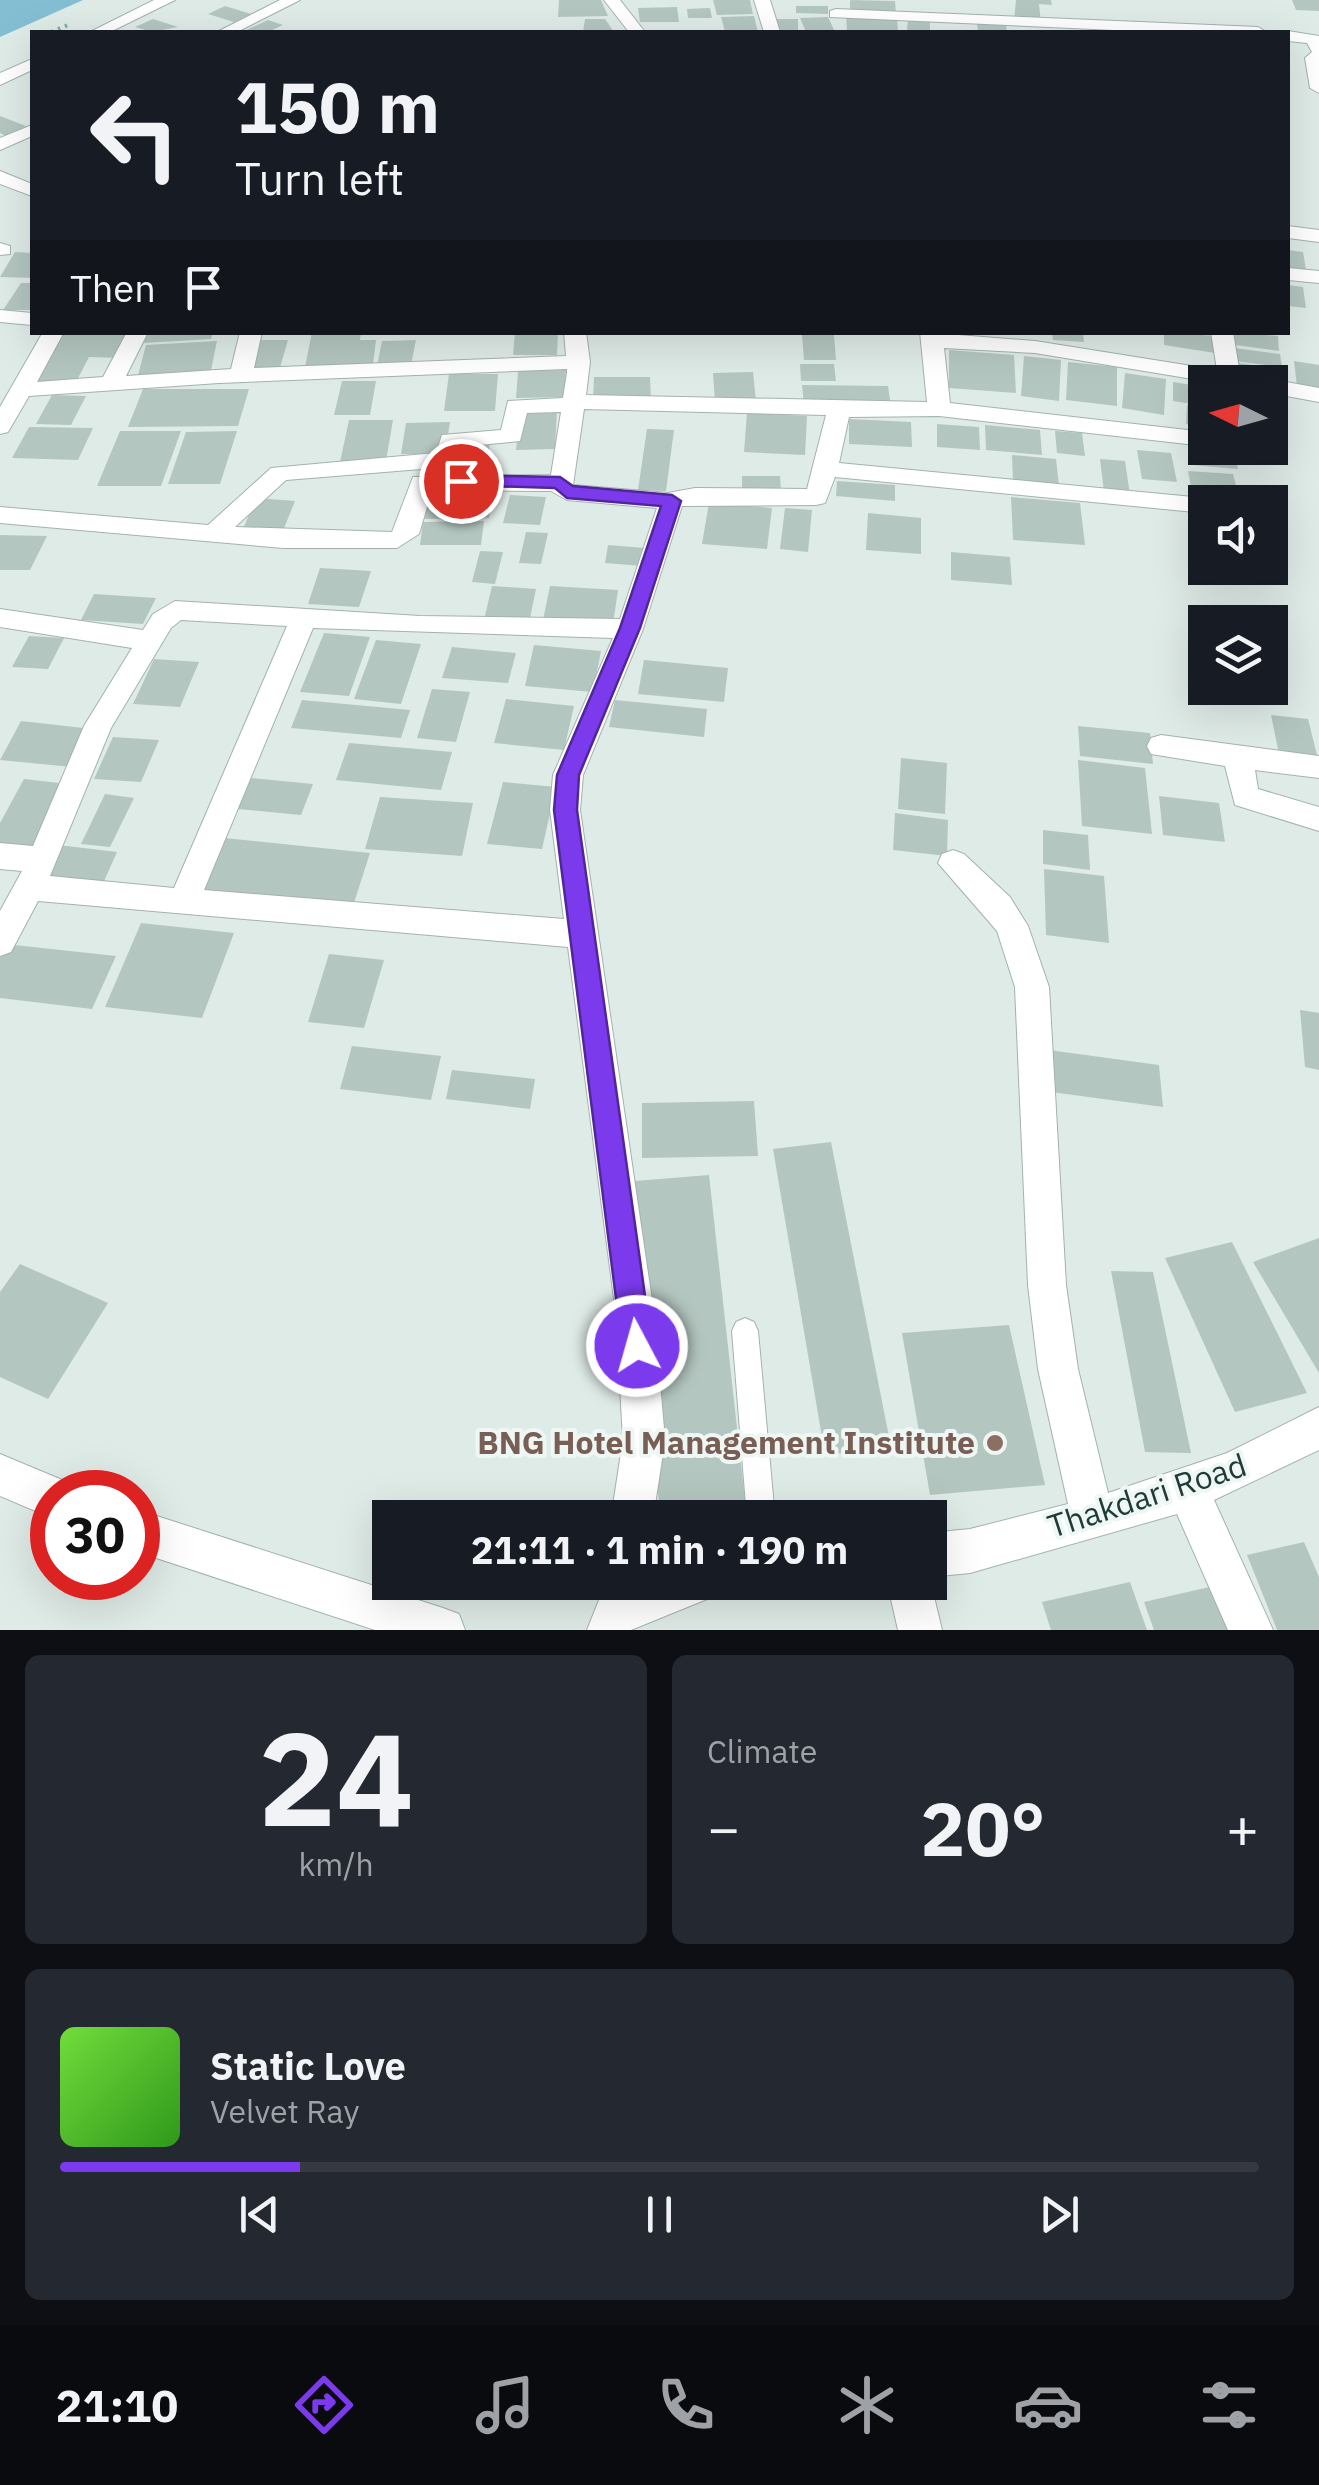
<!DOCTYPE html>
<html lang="en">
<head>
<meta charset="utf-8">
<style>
  :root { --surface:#171b24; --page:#242831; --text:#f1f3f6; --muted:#9ea1a6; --line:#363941; --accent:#7c3aed }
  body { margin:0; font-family:"IBM Plex Sans",sans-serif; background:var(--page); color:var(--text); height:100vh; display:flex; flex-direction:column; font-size:38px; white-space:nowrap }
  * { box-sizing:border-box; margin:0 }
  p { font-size:32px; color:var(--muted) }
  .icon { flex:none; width:55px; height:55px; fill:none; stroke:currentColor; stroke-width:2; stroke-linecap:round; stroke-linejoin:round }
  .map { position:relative; height:1630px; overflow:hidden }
  .drawer { display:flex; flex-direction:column; gap:25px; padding:25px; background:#0d0f14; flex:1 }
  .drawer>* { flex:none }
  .top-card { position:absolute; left:30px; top:30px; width:1260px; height:305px; border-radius:0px; box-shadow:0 10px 40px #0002; background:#171b24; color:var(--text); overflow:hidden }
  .needle { width:65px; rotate:275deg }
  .fabs { position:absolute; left:1188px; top:365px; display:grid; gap:20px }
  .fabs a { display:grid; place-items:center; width:100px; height:100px; border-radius:0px; background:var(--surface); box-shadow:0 10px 40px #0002; font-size:50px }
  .speed { position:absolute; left:30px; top:1470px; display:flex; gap:20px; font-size:50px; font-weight:700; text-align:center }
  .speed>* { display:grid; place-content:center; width:130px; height:130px; border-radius:50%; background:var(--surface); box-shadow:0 10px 40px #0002; line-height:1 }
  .speed .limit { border:15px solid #d22; background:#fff; color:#111 }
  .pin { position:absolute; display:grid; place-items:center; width:85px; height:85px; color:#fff; margin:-42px; border:5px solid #fff; border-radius:50%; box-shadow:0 2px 10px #0007 }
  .me { position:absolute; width:110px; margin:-55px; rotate:354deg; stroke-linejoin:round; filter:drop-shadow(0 0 8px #0008) }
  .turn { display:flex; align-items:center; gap:35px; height:210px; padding:0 40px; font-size:45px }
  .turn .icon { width:130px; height:130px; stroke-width:2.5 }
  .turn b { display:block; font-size:70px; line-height:85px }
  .then { display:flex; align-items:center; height:95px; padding:0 40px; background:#0003; gap:20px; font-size:38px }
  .big { font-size:75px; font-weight:700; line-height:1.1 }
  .drawer .card { flex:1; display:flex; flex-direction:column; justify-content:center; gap:15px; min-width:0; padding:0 35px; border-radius:15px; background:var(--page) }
  .drawer .dial { align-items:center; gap:0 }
  .dial b { font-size:130px; line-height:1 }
  .song { display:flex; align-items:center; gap:30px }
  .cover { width:120px; height:120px; border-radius:15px; background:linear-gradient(135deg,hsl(100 70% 55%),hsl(110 70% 35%)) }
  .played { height:10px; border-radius:5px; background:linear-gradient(90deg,var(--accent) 20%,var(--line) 20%) }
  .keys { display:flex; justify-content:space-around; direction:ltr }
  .heat { display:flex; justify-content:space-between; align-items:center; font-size:55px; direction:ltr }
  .drawer .tiles { flex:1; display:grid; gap:25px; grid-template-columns:1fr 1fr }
  .card:last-child { grid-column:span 2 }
  .trip { position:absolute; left:372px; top:1500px; width:575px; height:100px; border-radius:0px; background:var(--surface); box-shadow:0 10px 40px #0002; font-weight:700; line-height:100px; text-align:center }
  .menu { display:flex; height:160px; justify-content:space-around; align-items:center; background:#090b0e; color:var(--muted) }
  .menu .icon { width:70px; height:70px }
  .menu .active { color:var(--accent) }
  .menu b { font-size:45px; color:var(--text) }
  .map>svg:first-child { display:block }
  .water { fill:#84bed3 }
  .building { fill:#b4c6c0 }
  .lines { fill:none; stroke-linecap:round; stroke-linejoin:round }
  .lane-casing { stroke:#a2b3af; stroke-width:2 }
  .street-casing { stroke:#a2b3af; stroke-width:2 }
  .path { stroke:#7eb0a5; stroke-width:4; stroke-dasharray:2.5 5; stroke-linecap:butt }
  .lane { fill:#fff; fill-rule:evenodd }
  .street { fill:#fff; fill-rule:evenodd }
  .route { fill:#7c3aed; stroke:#51269a; stroke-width:2.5 }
  .education-dot { fill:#8d6e63; stroke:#eff7f4; stroke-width:4 }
  .labels { text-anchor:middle; stroke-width:8; stroke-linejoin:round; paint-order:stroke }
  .near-education-label { font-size:32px; font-weight:bold; fill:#785e54; stroke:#eff7f4; text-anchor:end }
  .near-street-label { font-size:32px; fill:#1f3b37; stroke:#eff7f4 }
</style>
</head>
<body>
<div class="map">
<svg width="1319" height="1630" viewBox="0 0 1319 1630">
  <rect width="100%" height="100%" fill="#dfebe7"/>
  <path class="water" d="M0,0H83L0,37Z"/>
  <path class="building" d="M559,0H601L608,16L558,17Z
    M713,0H750L753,14L717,15Z
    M850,0L895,1L896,14L850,12Z
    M1016,0H1051L1052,5L1039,4L1041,23L1014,21Z
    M1292,0H1319V11L1296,10Z
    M225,6L251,14L234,22L208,14Z
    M796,6H828V14L796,13Z
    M677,7L679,22H640L638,8Z
    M710,8L712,18H688L687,9Z
    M846,15L897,16L898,32H847Z
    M754,16L758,32H725L721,17Z
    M828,17L835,32H806L800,18Z
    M908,18L930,19V32H907Z
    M153,19L178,27L152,32L135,27Z
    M585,19H605L614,32H583Z
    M777,19H798V32H777Z
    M268,20L283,25L268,32H242Z
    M977,23L1006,25L1007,32H978Z
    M0,116L26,126L6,136L0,133Z
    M1288,250L1303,252L1306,270L1288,268Z
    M15,252L32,253V278L0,277Z
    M21,283H32V310H3Z
    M1288,285L1303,287L1306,308L1288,306Z
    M57,332H134L121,358L89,357L74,386L30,385Z
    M147,332H213L211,339L144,343Z
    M312,332H361L360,340H376L373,365L305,367Z
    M515,332H558L557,355H513Z
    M1052,332H1083L1084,342L1053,340Z
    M1164,332L1215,336V353L1164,345Z
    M1227,332L1278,336L1279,351L1228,344Z
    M802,335H834L836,360H804Z
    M256,340H288L279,371H246Z
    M416,340L411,365L377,366L382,341Z
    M217,341L210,375L137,379L146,345Z
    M1234,348L1280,354L1282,367L1234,361Z
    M949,350L1014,355L1016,393L949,388Z
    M1024,356L1061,360L1059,401L1021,396Z
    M1294,361L1319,365V388L1297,386Z
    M1068,362L1117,367V406L1066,400Z
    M1238,363L1284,369L1286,383L1239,377Z
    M800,364H834L836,381H801Z
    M566,370L564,397L516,398L518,371Z
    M753,372L756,401L715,402L713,373Z
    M1125,373L1166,379L1164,415L1122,408Z
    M449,374H498L495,411H444Z
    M594,377H650L651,400L593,401Z
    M342,381H376L370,415H334Z
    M1173,382L1205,387V406L1173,401Z
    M802,385L888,386L891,407L804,406Z
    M143,389H249L238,426L128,427Z
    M52,395L86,396L71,425L36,424Z
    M1187,405L1205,408V427L1186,424Z
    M557,410L555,449L516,450L520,411Z
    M747,413L807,416L805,455L744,452Z
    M849,419L911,422L912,447L849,444Z
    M349,420H393L386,461L340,462Z
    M450,422L445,454H401L406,423Z
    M937,424L979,427L980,450L937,447Z
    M985,425L1040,430L1042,455L986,450Z
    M29,427L93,428L78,460L12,458Z
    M647,429L674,430L666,491L638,490Z
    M120,431H181L161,486H97Z
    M237,431L220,484H168L186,432Z
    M1055,431L1082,433L1085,456L1057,453Z
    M490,441L487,470L447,471L451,442Z
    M1189,445L1234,448L1238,469L1193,465Z
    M1137,450L1171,453L1177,482L1142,479Z
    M1012,455L1056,459L1059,486L1013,482Z
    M1100,459L1125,461L1130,495L1104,492Z
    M1188,471L1233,474L1239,497L1192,493Z
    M742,476H780L781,491H742Z
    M837,481L895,485V501L836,496Z
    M510,495L546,497L540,525L503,523Z
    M1011,497L1080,503L1085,545L1013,540Z
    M256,498L295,501L280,538L240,536Z
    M492,498L489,518L425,519L428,499Z
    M709,503L772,508L767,549L702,544Z
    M785,508L812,510L808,552L780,549Z
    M868,513L921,518V554L866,550Z
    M484,521L481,545H420L423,522Z
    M526,532L548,533L541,564L519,563Z
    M0,535L47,536L30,570H0Z
    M608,545L645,548L643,566L605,563Z
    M480,551L503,552L495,584L472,582Z
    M951,552L1010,557L1012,585L951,580Z
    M320,568L371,571L359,607L308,604Z
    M492,586L536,589L529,623L484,620Z
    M550,586L618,590L613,624L543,620Z
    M94,594L156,598L143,624L81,620Z
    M324,633L370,637L349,696L300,692Z
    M29,636L64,638L48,669L12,667Z
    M376,640L421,644L401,704L354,699Z
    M534,645L601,651L593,692L525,686Z
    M452,647L516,653L508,683L442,678Z
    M154,659L199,662L180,707L133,704Z
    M644,660L728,668L724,702L638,694Z
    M432,689L470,692L456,742L417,738Z
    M506,699L574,706L564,750L494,743Z
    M302,700L410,710L401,738L291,728Z
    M615,700L707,709L704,737L609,727Z
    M1271,715L1308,719L1319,763L1280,759Z
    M21,721L92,729L72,767L0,760Z
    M1078,726L1150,733L1153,764L1080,756Z
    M113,737L159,740L141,782L94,779Z
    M349,743L452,752L441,790L336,780Z
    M901,758L947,763L945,814L898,809Z
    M1078,760L1145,768L1152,834L1082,826Z
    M251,778L313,784L301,815L238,809Z
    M24,779L68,784L32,853L0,849V823Z
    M503,782L556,787L542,849L487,844Z
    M105,794L134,798L110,847L81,844Z
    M1159,796L1219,803L1225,842L1163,835Z
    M380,797L473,803L462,856L365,849Z
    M895,813L948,820L947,856L893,850Z
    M1043,830L1088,835L1090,870L1043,864Z
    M215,837L370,853L351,912L191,895Z
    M58,845L117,852L101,888L40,881Z
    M1044,869L1104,876L1109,943L1046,935Z
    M141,923L234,933L202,1018L105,1007Z
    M5,944L116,956L92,1009L0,998V954Z
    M329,954L384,960L364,1028L308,1022Z
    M1300,1010L1319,1013V1070L1305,1067Z
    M352,1046L441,1056L431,1100L340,1089Z
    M1049,1050L1159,1065L1163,1107L1051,1092Z
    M452,1070L535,1079L530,1109L446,1099Z
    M754,1101L758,1156L642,1158V1103Z
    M831,1142L891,1447L825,1455L773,1149Z
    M709,1175L747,1518H660L635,1181Z
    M1319,1238V1373L1253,1262Z
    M1232,1242L1307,1393L1235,1412L1165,1258Z
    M20,1264L108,1303L48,1399L0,1377V1292Z
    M1111,1271L1153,1272L1191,1453L1145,1452Z
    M1009,1325L1045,1485L930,1495L902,1333Z
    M1304,1542L1319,1577V1630H1277L1247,1555Z
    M1130,1582L1147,1630H1051L1042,1602Z
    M1218,1585L1236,1630H1154L1144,1602Z"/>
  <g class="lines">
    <g class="lane-casing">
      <path id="lane" d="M745,1318L754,1322L758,1331L775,1518H747L732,1331L736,1322Z"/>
    </g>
    <g class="street-casing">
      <path id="street" d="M154,0H175L110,32H90Z
        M280,0H300L237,32H217Z
        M604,0H620L645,32H629Z
        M754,0H770L780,32H764Z
        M836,9L1258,27L1266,32H1158L830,17V11Z
        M1288,31L1319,36V93L1310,88L1305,58L1312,52L1307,43L1288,41V32H1283Z
        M32,59V70L0,85V73Z
        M32,125V136L0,150V138Z
        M0,171L32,184V196L0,184Z
        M1288,226L1319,230V242L1288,238Z
        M0,243L10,246V254L0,255Z
        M1288,268L1319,271V283L1288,280Z
        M0,310L32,313V325L0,322Z
        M43,332H64L37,382L103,377L127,332H148L126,376L231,369L240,332H262L254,368L566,356L564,332H586L590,362L586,395L927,402L920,332L1035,341L1217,370L1211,332H1233L1240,374L1260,382H1211L1035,353L944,348L950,403L1205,432V446L939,416L849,417L839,463L1214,499L1216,502H1205V513L835,477L825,503L816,505L682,506L643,629L583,775L580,810L654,1314L665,1440L653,1518H611L623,1440L616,1314L568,947L38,901L11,952L0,956V911L22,871L0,869V843L33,846L84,726L132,648L0,627V609L143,630L153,614L175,601L420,616L620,619L657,508L567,500L551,491L432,490L419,534L397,548H283L0,523V507L208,525L271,468L436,453L442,435L501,430L508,401L563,398L567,373V369L219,383L29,396L8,432L0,434V407ZM584,409L826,415L807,489L695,488L668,493L573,485ZM561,412L551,475L413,477L392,532L235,527L286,480L446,467L454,465L460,447L520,441L527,413ZM181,620L287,626L174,888L50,876L111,728L171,628ZM313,628L613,638L553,775L550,810L564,919L204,890Z
        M1270,379L1319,388V402L1270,393V382H1261Z
        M1161,735L1319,756V778L1255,770L1258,789L1319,807V831L1235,805L1225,766L1151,754L1147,746L1151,738Z
        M953,850L964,854L1010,897L1028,926L1049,987L1066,1285L1078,1369L1108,1493L1227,1453L1319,1407V1450L1214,1500L1273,1630H1228L1177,1514L970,1573L930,1577V1533L970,1529L1068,1504L1038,1369L1028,1285L1015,987L997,931L938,863L942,854Z
        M0,1454L67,1482L71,1492H52V1518L0,1496Z
        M138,1510L443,1608L459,1614L465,1630H375L138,1552Z
        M930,1580L942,1630H898L887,1582Z
        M635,1582H719L712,1597L631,1630H587L601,1595Z"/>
    </g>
    <path class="path" d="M51,32L68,25"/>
    <use href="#lane" class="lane"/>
    <use href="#street" class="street"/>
  </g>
  <path class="route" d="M461,475L560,477L573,486L672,495L681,501L640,628L579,775L577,810L652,1346L648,1356L637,1361L626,1356L622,1346L554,810L557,775L620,628L661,506L567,498L555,488L455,485L452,481Z"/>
  <circle class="education-dot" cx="995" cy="1443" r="10"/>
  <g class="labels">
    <g class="near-education-label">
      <text x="975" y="1454">BNG Hotel Management Institute</text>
    </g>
    <g class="near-street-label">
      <text transform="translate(1147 1496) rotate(-18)" y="11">Thakdari Road</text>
    </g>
  </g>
</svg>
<div class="fabs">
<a><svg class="needle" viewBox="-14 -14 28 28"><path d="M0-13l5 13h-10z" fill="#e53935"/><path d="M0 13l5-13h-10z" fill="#9ea1a6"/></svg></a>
<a><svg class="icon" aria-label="sound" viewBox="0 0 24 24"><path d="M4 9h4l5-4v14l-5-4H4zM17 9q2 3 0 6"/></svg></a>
<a><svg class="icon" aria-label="layers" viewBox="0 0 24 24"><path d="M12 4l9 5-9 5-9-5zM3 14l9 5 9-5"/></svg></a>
</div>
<div class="speed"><div class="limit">30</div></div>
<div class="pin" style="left:461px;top:481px;background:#d93025"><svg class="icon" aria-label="arrive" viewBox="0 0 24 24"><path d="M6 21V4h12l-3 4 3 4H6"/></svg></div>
<svg class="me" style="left:637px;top:1346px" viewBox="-20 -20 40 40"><circle r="17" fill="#7c3aed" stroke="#fff" stroke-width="3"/><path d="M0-11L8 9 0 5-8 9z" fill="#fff"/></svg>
<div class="trip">21:11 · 1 min · 190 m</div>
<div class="top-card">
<div class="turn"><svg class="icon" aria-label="left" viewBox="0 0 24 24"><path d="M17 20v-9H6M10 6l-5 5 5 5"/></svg><div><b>150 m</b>Turn left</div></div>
<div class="then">Then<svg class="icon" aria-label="arrive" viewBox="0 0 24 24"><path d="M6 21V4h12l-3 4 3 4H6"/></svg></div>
</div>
</div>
<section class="drawer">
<div class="tiles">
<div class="card dial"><b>24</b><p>km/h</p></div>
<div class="card"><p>Climate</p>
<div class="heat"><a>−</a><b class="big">20°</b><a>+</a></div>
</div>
<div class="card">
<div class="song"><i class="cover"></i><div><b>Static Love</b><p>Velvet Ray</p></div></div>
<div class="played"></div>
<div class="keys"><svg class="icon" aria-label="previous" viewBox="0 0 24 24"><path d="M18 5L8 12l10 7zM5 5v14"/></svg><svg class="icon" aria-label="pause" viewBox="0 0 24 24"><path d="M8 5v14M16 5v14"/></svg><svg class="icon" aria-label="next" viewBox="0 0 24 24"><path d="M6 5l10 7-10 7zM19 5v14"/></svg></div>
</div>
</div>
</section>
<nav class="menu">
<b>21:10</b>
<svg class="icon active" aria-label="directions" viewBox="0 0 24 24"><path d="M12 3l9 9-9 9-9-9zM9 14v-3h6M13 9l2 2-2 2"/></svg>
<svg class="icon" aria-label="music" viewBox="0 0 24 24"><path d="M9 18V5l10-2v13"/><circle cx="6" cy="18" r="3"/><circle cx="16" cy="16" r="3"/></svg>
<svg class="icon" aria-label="phone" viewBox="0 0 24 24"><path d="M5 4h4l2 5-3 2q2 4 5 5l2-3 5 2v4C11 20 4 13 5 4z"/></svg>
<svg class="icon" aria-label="climate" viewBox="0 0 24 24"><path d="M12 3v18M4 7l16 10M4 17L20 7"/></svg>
<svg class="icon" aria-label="car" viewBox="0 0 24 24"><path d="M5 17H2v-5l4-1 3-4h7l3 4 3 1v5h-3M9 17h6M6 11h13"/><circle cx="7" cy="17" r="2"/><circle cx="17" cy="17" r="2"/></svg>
<svg class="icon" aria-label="filters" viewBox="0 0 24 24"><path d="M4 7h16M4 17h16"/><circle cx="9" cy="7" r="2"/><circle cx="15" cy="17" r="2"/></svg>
</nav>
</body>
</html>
